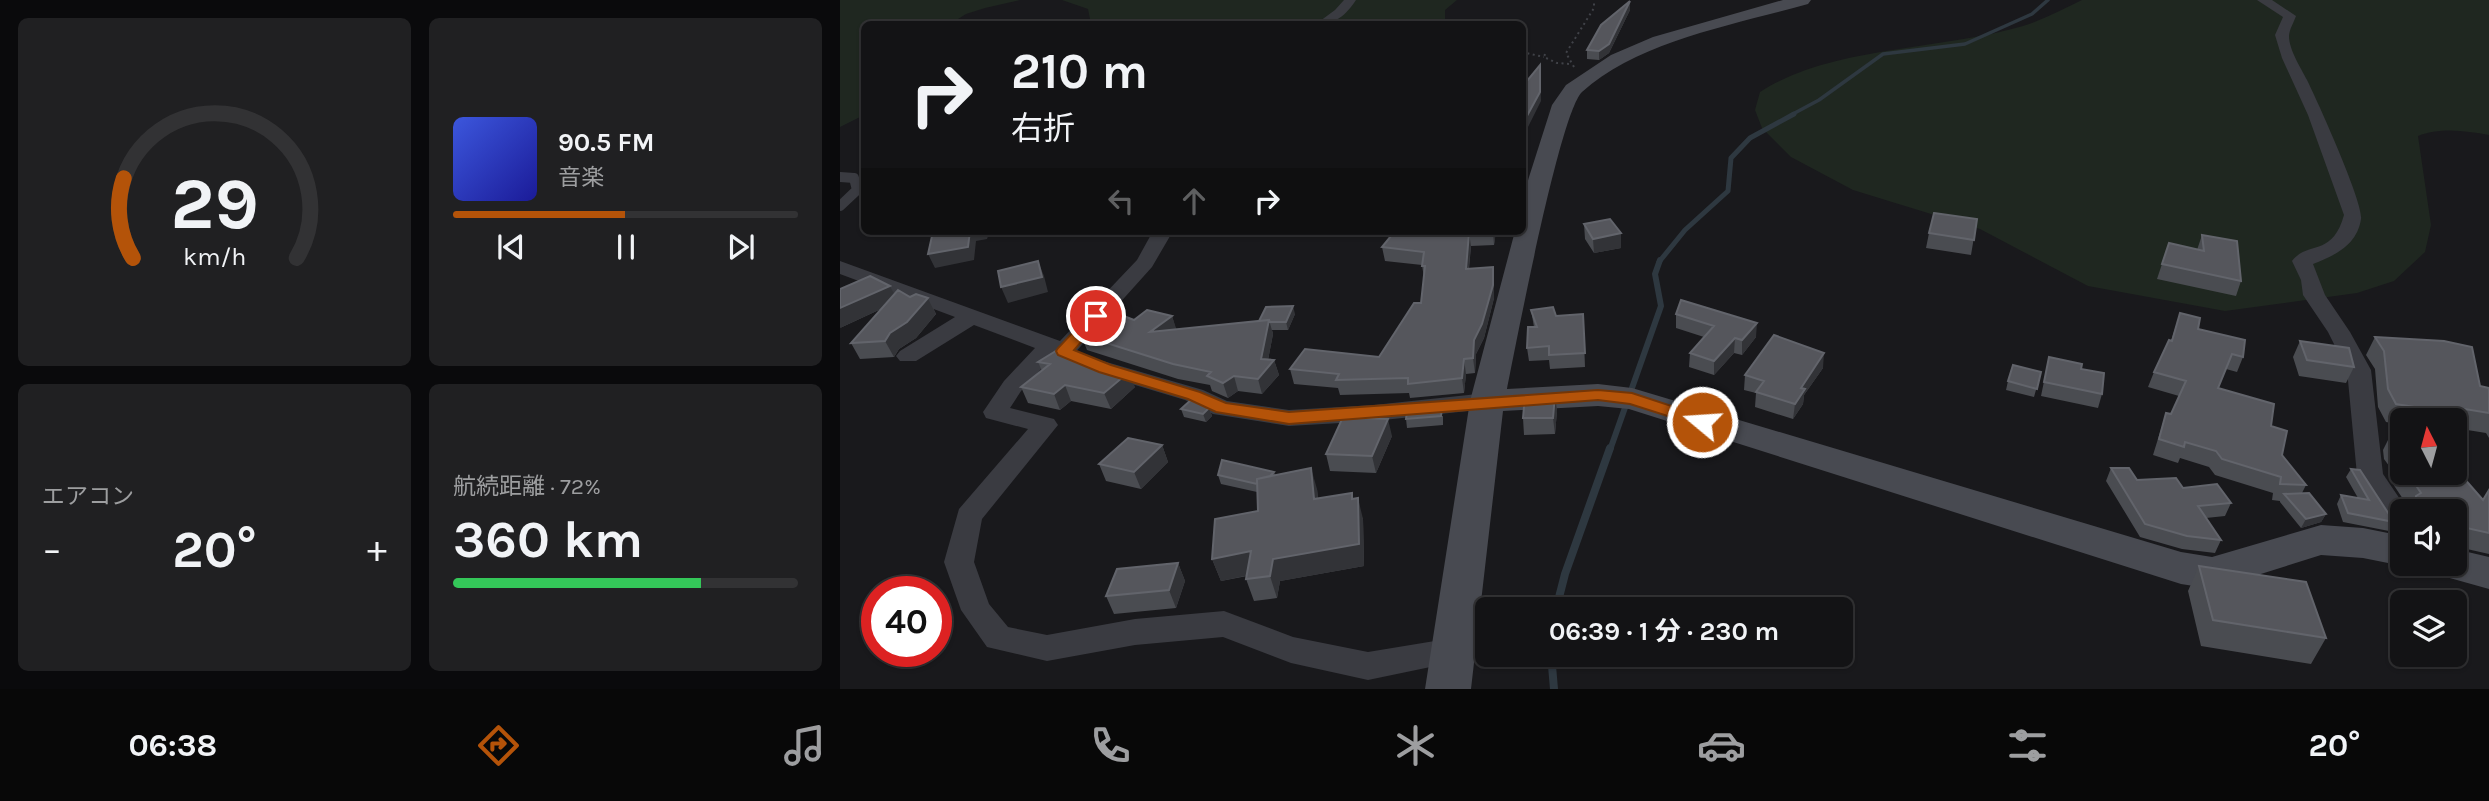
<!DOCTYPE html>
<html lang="ja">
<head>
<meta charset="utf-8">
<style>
  :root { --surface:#131315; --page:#202022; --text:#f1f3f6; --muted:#9d9ea0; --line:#323234; --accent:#b45309 }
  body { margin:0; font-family:Karla,"Noto Sans JP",sans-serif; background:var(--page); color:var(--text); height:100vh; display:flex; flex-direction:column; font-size:26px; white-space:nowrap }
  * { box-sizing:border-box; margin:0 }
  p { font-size:23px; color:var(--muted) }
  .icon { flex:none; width:38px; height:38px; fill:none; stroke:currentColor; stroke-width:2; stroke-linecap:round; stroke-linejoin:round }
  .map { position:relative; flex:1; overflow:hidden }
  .side { display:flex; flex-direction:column; gap:18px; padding:18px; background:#0a0a0c; width:840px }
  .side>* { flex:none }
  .hud { position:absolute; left:21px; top:21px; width:665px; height:214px; border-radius:10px; box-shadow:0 2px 5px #0004,0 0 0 2px var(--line); background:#131315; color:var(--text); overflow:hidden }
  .needle { width:46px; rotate:354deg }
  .controls { position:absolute; left:1550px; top:408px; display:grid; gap:14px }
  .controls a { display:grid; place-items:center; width:77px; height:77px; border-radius:10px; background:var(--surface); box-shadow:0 2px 5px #0004,0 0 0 2px var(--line); font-size:35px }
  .speed { position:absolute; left:21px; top:576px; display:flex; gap:14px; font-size:35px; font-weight:700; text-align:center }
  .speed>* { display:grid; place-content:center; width:91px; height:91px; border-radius:50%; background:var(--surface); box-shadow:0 2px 5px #0004,0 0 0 2px var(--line); line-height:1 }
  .speed .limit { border:10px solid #d22; background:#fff; color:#111 }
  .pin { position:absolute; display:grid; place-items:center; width:60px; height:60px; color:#fff; margin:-30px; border:4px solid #fff; border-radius:50%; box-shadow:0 2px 7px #0007 }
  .me { position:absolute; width:77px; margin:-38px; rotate:288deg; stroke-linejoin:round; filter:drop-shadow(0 0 5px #0008) }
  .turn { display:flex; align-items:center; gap:24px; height:147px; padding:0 35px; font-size:32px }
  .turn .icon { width:91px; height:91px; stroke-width:2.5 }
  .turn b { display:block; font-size:49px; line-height:60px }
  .lanes { display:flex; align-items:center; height:66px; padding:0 35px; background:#0003; justify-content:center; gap:35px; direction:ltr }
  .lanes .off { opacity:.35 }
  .big { font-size:52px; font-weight:700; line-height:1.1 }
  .side .widget { flex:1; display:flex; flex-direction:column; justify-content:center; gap:10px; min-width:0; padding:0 24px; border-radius:10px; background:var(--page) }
  .side .dial { align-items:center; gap:0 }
  .dial svg { height:182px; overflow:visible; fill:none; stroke:var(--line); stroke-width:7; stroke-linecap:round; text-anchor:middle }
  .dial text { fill:var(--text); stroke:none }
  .song { display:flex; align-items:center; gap:21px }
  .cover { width:84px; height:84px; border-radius:10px; background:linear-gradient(135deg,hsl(230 70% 55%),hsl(240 70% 35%)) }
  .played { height:7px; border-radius:4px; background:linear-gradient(90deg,var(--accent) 50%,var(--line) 50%) }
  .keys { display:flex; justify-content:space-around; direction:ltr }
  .heat { display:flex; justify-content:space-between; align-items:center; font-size:38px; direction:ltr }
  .charge { height:10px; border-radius:5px; background:linear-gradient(90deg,#34c759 72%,var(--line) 0) }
  .side .tiles { flex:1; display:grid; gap:18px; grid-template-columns:repeat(2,1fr) }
  .trip { position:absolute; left:635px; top:597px; width:378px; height:70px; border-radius:10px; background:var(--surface); box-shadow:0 2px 5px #0004,0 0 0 2px var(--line); font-weight:700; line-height:70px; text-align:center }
  .tabs { display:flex; height:112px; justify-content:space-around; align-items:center; background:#080808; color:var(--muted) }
  .tabs .icon { width:49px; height:49px }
  .tabs .current { color:var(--accent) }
  .tabs b { font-size:32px; color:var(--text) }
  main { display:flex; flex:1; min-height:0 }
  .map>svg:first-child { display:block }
  .green { fill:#1f2720 }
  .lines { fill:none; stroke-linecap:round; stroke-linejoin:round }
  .stream-far3 { stroke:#2e3840; stroke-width:3.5 }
  .stream-far2 { stroke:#2e3840; stroke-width:5 }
  .stream-far1 { stroke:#2e3840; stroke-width:6 }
  .stream { stroke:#2e3840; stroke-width:8 }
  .path { stroke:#404248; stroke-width:2; stroke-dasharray:2 3.5; stroke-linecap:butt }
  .lane { stroke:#3a3b41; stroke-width:10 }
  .street { fill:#3a3b41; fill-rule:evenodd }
  .secondary { fill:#484a51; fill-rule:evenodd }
  .wall { fill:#4a4c51 }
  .shaded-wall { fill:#323337 }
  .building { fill:#55565c; stroke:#62646b; stroke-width:2 }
  .route { fill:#b45309; stroke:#753606; stroke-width:2 }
</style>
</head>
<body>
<main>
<section class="side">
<div class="tiles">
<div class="widget dial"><svg viewBox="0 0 100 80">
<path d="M14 69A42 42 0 1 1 86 69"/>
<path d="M14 69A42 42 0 0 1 10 34" stroke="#b45309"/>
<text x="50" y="56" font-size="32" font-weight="700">29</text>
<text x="50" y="72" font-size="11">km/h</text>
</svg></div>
<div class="widget">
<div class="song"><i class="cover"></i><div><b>90.5 FM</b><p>音楽</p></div></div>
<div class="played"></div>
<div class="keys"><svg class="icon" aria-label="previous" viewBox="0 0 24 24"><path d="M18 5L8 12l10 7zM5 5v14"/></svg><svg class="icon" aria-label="pause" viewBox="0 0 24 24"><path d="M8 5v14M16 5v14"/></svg><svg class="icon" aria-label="next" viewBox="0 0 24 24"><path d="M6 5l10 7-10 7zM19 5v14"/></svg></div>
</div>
<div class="widget"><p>エアコン</p>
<div class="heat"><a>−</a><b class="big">20°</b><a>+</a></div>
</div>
<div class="widget"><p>航続距離 · 72%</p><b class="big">360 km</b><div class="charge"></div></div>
</div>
</section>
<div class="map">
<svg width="1649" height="689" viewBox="0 0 1649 689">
  <rect width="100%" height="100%" fill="#19191c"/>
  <path class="green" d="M0,0H180L145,8L126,14L110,24H24V115L0,127Z
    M222,0H617L605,10V24H251L248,9Z
    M1242,0H1649V135C1627,131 1600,127 1578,136L1591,225L1585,252L1554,281L1517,293L1385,311L1248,286L1140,229L1013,190L951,157L922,128L915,110L920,92C990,46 1103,50 1183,26C1203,20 1223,9 1242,0Z"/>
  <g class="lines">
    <path class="stream-far3" d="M951,115L979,100L1043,54L1125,44L1192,14L1208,0"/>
    <path class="stream-far2" d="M819,262L845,230L888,191L891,158L910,138L954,114"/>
    <path class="stream-far1" d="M770,450L821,306L815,274L820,260"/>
    <path class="stream" d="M716,609L725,574L770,448
      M711,654L714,689"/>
    <path class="path" d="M682,52L704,57
      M705,54L704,57L717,63L730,64
      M734,67L726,53L754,8V0"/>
    <path class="lane" d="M0,177L14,178L17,190L0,206"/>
    <path class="street" d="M504,0H516C505,16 496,24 476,24L495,10Z
      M1417,0H1432L1456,16C1454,22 1449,30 1449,36C1449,50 1461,68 1467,80C1477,100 1524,204 1521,219C1517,245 1496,255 1473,264L1485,295L1510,332L1531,370L1543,474L1568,511H1563V535L1553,532L1517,475L1507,370L1488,332L1463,295L1461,280L1452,261C1468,240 1492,258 1504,215L1468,115L1442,58L1435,35L1443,17Z
      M313,231H333L312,267L232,356L224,358L214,355L181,391L170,408L214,419L218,425L142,519L134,562L149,604L168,627L207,635L295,619L384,611L453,637L528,652L613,638L624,642L629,651L624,660L528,680L451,663L383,637L295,645L207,661L147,647L121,610L104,562L119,509L188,429L146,418L143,412L164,381L195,348L134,325L76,361H60L56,356L60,351L115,317L0,274V261L220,341L297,260Z
      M263,361L363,390L387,401L449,410L534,405L647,393L656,396L659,401L656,406L647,409L534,421L449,426L373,414L345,400L255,373L251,368L255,363Z"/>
    <path class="secondary" d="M943,0H971L968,4C897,24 798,41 742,92C720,113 676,344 667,389L758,384L792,388L1341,552L1372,557L1481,525L1523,528L1563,536V564H1571L1563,566L1523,558L1481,555L1373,589L1341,584L789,409L758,406L663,411L631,689H585L630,401L675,231H682V201L689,177L712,105L726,85L771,55L813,37Z
      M1615,549L1649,557V589L1599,575L1593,564H1615Z"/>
  </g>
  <path class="wall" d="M790,1V10L769,53L759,60L747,59V50Z
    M1137,219L1131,255L1086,248L1089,233Z
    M744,224L781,248L754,253L745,239Z
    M555,231H656L654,245L631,246L629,269L653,267L654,281V298L644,338L636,354L635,373L626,374L624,393L570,398L569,393L500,395L498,388L454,384L450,369L539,357L581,303L584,278L582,265L545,261L542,247Z
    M1362,235L1401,281L1396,296L1317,279L1329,243L1357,250Z
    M50,286L54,295L88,298L96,314L76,338L59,349L54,357L20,359L11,343L41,309L0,328Z
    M691,310L716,316L743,314L745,367L710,369L709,360L689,361L687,348L694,327Z
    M1340,313L1358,329L1403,357L1397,372L1386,369L1378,388L1431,426L1442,455L1466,485L1462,493L1486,514L1481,522L1461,528L1440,502V501L1432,500L1433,493L1375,475L1369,467L1340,458L1338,463L1313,455L1326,413L1331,414L1339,396L1308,387L1314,372L1331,341Z
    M455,314L448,330H432L433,334L428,360H434L439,375L422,394L398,391L388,398L372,391L370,385L338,379L247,350L241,335L275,320H294L332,316L336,330L419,321Z
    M836,314L916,337L902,355L894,353L874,375L849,367L850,353L864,337L836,328Z
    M1535,337L1640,386L1649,388V438L1646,433L1615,428V420H1563V425L1546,422L1538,407L1535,369L1526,355Z
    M1460,341L1514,367L1506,383L1459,376L1453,357Z
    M219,349L295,387L271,409L231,401L220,410L188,403L181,387L202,371L198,362Z
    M1209,357L1241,369L1262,394L1258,408L1201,396Z
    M983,368L964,395L963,404L953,419L915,407L916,393L904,390L905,375Z
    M1201,372L1194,397L1166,390L1168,381Z
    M715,395L717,411L715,434L684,435L683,418Z
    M369,408L372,416L366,422L344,417L341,409Z
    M603,416V425L567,428L566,419Z
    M1552,432L1563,433V472H1615L1643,500L1649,490V554L1618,547L1615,552V511H1567L1569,508L1551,481L1555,474L1544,459L1543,450Z
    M552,436L536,473L490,471L486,454Z
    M322,445L328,462L301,489L266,481L259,464Z
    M1271,468L1297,480L1391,503L1385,516L1366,518L1381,540L1375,553L1342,549L1300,537L1266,481Z
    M1511,469L1554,522L1549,531L1503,522L1497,504L1501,495L1518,498L1506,477Z
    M434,472L435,475L477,489L478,499L512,493L513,499L523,519L524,566L440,581L437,598L414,601L406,579L407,576L381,581L372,559L418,511L417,492L381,484L378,475Z
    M338,563L345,581L336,608L274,614L266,596Z
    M1359,566L1486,638L1471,664L1361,646L1348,591Z"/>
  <path class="shaded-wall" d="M790,1V10L769,53L759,60V51Z
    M700,65L701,101L684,135L683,125Z
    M130,231H150L147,239L136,241L134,260L95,268L88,254Z
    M653,231H656L654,245L653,232Z
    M629,233L631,246L627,283L626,269Z
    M781,233V248L754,253L753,239Z
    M198,261L204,276L208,292L168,303L161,287Z
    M653,267L654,281V298L644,338L636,354L635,373L633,358L634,340Z
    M50,286L58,301L0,328V308Z
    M88,298L96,314L76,338L59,349L54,357L45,341L50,333Z
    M453,306L455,314L448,330L446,322Z
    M332,316L337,331L310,332Z
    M429,320L433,334L426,370L434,360L439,375L422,394L418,379Z
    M917,323L916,337L902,355V340Z
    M895,338L894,353L874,375V361Z
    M984,353L983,368L964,395L963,404L953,419L955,404L961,388Z
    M624,359L626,374L624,393L622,378Z
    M289,372L295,387L271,409L264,393Z
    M394,376L398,391L388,398L383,383Z
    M225,385L231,401L220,410L214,394Z
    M715,395L717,411L715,434L713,418Z
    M369,408L372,416L366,422L363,414Z
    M548,419L552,436L536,473L532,456Z
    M322,445L328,462L301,489L294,472Z
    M471,468L477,489L480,521L474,499Z
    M518,498L523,519L524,566L440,581L437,598L430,576L433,559Z
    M1486,514L1481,522L1461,528L1466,519Z
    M411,551L419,573L381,581L372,559Z
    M338,563L345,581L336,608L329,590Z"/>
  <path class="building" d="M790,1L769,44L759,51L747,50L761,25Z
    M700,65V92L682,125V87Z
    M1094,213L1137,219L1134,240L1089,233Z
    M770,219L781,233L753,239L744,224Z
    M118,231H130L128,247L88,254L92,236Z
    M555,231H653V232L629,233L626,269L653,267V285L642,324L634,340L633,358L624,359L622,378L568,384V378L496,380L499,374L450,369L465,349L539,357L574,303H581L585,266H582L584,252L542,247Z
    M1362,235L1397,241L1401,281L1322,264L1329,243L1364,251Z
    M198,261L202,277L161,287L158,271Z
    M30,276L50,286L0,308V289Z
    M58,290L70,297L76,294L88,298L67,322L50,333L45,341L11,343Z
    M841,300L917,323L902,340L895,338L874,361L850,353L874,326L836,314Z
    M453,306L446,322H430L429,320L419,321L426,307Z
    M713,307L716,316L743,314L745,353L709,355V346L687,348L688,327H697L691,310Z
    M307,310L332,316L310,332L429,320L421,359L434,360L418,379L394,376L383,383L367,376L371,372L333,364L241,335L269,318L275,320L281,315L294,320Z
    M1340,313L1360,318L1358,329L1405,340L1403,357L1392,354L1378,388L1434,404L1431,426L1447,431L1442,455L1466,485L1440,484L1441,477L1382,459L1376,451L1345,442L1344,447L1319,439L1326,413L1331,414L1346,381L1314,372L1329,340L1332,341Z
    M934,335L984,353L961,388L965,389L955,404L916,392L924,381L905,375Z
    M1535,337L1604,341L1632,347L1640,386L1649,388V413L1619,408L1623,415L1556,404L1548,389L1544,351Z
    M1460,341L1509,348L1514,367L1467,360Z
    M219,349L289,372L264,393L225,385L214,394L181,387L210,364L198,362Z
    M1209,357L1242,364L1241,369L1264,373L1262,394L1204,382Z
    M1173,365L1201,372L1197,389L1168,381Z
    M715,395L713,418H683L685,396Z
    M352,399L369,408L363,414L341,409Z
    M602,408L601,416L566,419L567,412Z
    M503,417L548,419L532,456L486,454Z
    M1552,432L1563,433V453L1554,442Z
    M288,438L322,445L294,472L259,464Z
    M382,460L434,472L430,476L417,479V484L378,475Z
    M471,468L474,499L512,493V499L518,498L519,544L433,559L430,576L406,579L411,551L372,559L375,519L418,511L417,479Z
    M1271,468H1289L1297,480L1336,478L1343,488L1377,484L1391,503L1358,506L1381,540L1347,536L1305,524Z
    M1615,468L1643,500L1649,490V533L1627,528L1624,531V538L1615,536V511H1576V496L1581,493L1567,472H1615Z
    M1511,469L1520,470L1554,522L1508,513L1501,495L1529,500Z
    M1469,493L1486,514L1466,519L1444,494Z
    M338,563L329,590L266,596L277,569Z
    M1359,566L1466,582L1486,638L1373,620Z"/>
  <path class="route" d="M256,311L264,316L234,350L271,365L360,392L386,403L449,412L758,390L792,393L868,418L870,422L862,427L790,404L758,400L449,424L376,412L348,399L259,372L218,355L216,351L218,348L251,313Z"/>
</svg>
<div class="controls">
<a><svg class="needle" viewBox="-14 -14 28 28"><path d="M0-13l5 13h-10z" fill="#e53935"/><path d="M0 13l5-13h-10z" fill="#9d9ea0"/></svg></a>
<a><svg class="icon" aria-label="sound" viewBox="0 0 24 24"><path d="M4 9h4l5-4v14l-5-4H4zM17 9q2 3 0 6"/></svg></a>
<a><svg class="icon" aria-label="layers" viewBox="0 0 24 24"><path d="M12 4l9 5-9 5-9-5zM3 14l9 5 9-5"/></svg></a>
</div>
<div class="speed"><div class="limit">40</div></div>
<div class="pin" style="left:256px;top:316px;background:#d93025"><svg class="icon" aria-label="arrive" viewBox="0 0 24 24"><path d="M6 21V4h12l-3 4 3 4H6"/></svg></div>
<svg class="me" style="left:862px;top:422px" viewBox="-20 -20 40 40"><circle r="17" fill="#b45309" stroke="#fff" stroke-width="3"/><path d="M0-11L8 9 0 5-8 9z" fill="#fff"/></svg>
<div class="trip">06:39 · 1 分 · 230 m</div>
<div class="hud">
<div class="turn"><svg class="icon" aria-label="right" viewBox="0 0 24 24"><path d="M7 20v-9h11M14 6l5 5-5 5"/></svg><div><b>210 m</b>右折</div></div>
<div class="lanes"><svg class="icon off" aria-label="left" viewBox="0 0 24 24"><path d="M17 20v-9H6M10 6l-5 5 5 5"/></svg><svg class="icon off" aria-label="ahead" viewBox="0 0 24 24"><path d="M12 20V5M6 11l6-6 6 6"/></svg><svg class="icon" aria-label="right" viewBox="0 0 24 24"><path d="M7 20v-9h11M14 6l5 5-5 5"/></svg></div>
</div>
</div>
</main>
<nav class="tabs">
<b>06:38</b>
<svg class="icon current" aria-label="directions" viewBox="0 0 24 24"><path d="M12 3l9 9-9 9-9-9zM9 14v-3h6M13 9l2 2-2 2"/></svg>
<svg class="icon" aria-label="music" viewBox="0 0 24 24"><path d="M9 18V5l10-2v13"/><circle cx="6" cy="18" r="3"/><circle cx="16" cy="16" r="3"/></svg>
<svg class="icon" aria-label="phone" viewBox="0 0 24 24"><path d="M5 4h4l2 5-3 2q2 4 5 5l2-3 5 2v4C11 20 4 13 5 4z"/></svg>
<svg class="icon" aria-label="climate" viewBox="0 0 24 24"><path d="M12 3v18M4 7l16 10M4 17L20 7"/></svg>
<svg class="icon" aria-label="car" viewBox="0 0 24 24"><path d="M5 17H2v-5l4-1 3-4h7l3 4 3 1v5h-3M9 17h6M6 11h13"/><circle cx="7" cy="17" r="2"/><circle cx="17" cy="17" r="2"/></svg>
<svg class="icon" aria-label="filters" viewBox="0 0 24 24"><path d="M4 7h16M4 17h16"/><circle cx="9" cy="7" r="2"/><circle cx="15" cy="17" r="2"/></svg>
<b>20°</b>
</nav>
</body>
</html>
